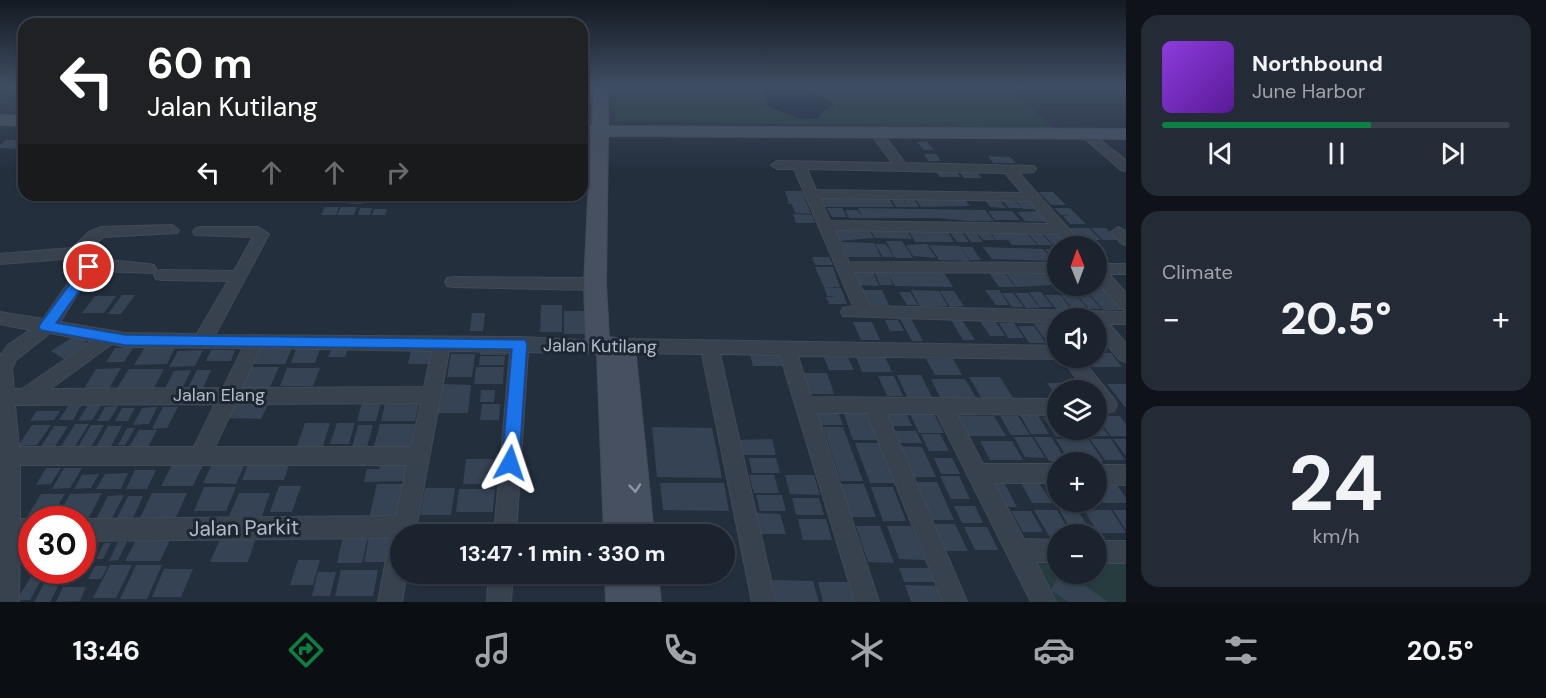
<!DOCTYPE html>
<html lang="en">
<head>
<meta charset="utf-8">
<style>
  :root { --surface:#1b232e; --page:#242b36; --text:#f1f3f6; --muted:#a0a4aa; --line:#39404a; --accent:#0b8043 }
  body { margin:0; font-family:"DM Sans",sans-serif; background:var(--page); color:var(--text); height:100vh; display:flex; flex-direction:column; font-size:22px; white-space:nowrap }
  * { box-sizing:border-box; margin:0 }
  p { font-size:20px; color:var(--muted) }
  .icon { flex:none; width:33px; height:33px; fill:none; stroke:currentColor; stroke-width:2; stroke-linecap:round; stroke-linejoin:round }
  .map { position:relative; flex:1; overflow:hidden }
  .side { display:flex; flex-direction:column; gap:15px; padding:15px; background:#0f1319; width:420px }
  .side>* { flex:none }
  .hud { position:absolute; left:18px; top:18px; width:570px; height:183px; border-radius:18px; box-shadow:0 2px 4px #0004,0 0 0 2px var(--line); background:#202124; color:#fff; overflow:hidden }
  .needle { width:39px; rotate:359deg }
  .tools { position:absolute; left:1047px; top:236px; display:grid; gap:12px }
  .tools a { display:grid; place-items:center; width:60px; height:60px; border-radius:50%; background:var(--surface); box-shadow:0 2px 4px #0004,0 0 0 2px var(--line); font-size:30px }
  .speed { position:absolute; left:18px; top:506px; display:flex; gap:12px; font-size:30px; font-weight:700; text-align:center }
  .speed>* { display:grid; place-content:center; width:78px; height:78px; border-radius:50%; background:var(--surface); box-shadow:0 2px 4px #0004,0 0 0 2px var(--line); line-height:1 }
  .speed .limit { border:9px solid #d22; background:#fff; color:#111 }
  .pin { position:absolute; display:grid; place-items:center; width:51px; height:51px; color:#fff; margin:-26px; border:3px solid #fff; border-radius:50%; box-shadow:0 2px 6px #0007 }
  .me { position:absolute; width:66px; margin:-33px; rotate:5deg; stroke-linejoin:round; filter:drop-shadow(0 0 4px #0008) }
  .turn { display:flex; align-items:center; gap:21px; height:126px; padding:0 30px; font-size:27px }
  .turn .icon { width:78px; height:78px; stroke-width:2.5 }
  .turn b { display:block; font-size:42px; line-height:51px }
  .lanes { display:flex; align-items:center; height:57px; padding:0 30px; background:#0003; justify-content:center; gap:30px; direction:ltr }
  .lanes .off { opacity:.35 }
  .big { font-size:45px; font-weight:700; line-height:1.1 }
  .side .card { flex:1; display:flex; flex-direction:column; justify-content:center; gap:9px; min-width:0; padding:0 21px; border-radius:18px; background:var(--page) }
  .side .dial { align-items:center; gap:0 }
  .dial b { font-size:78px; line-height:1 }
  .song { display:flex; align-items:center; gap:18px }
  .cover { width:72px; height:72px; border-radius:9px; background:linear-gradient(135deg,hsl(270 70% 55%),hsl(270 70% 35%)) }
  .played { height:6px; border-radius:3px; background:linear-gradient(90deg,var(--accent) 60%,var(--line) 60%) }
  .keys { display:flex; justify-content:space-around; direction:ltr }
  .heat { display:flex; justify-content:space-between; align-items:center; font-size:33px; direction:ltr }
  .trip { position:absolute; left:390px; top:524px; width:345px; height:60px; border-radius:30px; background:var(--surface); box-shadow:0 2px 4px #0004,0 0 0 2px var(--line); font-weight:700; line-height:60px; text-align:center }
  .dock { display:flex; height:96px; justify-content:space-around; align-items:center; background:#0b0e12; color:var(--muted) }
  .dock .icon { width:42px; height:42px }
  .dock .on { color:var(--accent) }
  .dock b { font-size:27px; color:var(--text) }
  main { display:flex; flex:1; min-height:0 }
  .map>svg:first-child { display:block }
  .green { fill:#263c3f }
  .water { fill:#17263c }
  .building { fill:#364354 }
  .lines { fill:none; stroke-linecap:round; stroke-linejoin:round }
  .street-casing { stroke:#414a57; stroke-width:2 }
  .secondary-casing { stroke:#414a57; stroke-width:2 }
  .street { fill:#38414e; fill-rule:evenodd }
  .secondary { fill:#465061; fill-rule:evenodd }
  .oneway { stroke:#8e96a5 }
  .route { fill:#1a73e8; stroke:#114b97; stroke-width:1.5 }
  .labels { text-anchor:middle; stroke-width:6; stroke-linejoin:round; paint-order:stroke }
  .street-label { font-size:18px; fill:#b4bcc9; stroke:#1d2633 }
  .near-street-label { font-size:21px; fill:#b4bcc9; stroke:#1d2633 }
</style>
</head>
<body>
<main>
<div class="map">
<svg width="1126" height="602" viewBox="0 0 1126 602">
  <rect width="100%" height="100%" fill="#242f3e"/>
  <path class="green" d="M616,86H1006L1055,129L615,121Z
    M1029,558L1057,559L1058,573H1096L1097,561L1126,562V602H1053Z"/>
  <path class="water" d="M771,86H805L833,103L834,106L822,112L817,119L798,118L767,106L766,97L761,92Z"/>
  <path class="building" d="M6,140H24V149L0,148V145Z
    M917,142H927L934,150H924Z
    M924,154H936L941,161H928Z
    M988,156L1010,157L1016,163H993Z
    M935,171H956L961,177H940Z
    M959,172H977L982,178H964Z
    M785,191H802L811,214L795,213L792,204H789Z
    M1039,192H1053L1066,205H1051Z
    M352,195H366L363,204H348Z
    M376,195H401L398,203H373Z
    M447,196H458L457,203H445Z
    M890,197H902L907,205L904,198H913L919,207H896Z
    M914,197L952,198L956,204L953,199H964L970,206L921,207Z
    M1013,197H1028L1038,209H1023Z
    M819,198H889L894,207H823Z
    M984,199H999L1006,208L990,207Z
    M1001,199H1013L1022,208H1009Z
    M325,207H339L336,215H321Z
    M341,207H357L354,215H337Z
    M360,208H372L370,215H358Z
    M827,208H842L847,217H832Z
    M858,208L985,210L994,221H967L939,218H863Z
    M1054,208H1070L1086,224H1070L1063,216L1069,215H1061Z
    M374,209H387L385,215H372Z
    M845,210H858L863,218H849Z
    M988,211H1012L1020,220H995Z
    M1038,211L1049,222L1025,221L1017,212Z
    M793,214L812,215L815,223H796Z
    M833,228H868L874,238L839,241Z
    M907,228L946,229L954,242H915Z
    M1066,228H1089L1101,240H1078Z
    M1091,228H1106L1118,240H1103Z
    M870,229H906L912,239L875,238Z
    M1023,229L1037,245H1012L1008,240H996L989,230Z
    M948,230H960L969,242H957Z
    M962,230H974L983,242H971Z
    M975,230H988L995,240H983Z
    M1026,231H1039L1052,245H1038Z
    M1041,231H1055L1066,244H1052Z
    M886,241H902L913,258H895Z
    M841,242L874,243L881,257H848Z
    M875,244H886L894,257H883Z
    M927,244L936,258L913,256L906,245Z
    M929,245L960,246L970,261L939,260Z
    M961,247H972L981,260H970Z
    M983,247L1043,249L1053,261L992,259Z
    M1045,249H1056L1058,262H1055Z
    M812,257H829L833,265H815Z
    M815,267H833L840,287H824Z
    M874,271H943L953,287L895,286L888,275L893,285H880Z
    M850,272H873L879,286L857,285Z
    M989,273H1005L1015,287H999Z
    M1006,273L1058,274V285H1068L1072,290H1055L1052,285L1016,287Z
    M824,287L841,288L847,304H829L826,297L837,296H827Z
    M1086,289H1106L1124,310H1103Z
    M857,290H882L889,305H864Z
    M911,290L939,291L948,306L920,307Z
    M985,290H999L1009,305H996Z
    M940,291H954L964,306L950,307Z
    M899,292H910L918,305H907Z
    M1029,292H1041L1053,307H1040Z
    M1075,292H1087L1101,309H1089Z
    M1002,293H1013L1024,307H1012Z
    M1015,293H1028L1040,308H1026Z
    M122,295H135L121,314H108Z
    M1045,295H1060L1072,310H1057Z
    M1061,295H1076L1088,309H1073Z
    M95,296H116L104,313H82Z
    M541,305H562V332H540Z
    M564,311H586V334H564Z
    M472,313H485L483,331H470Z
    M900,319H911L923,341H912Z
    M885,320H898L904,331H890Z
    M951,320H962L975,340H963Z
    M980,321L996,322L1005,336H990Z
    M853,322H872L880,340H861Z
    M999,323H1014L1024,338H1008Z
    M1034,324H1050L1058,338H1044Z
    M1018,326H1034L1046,343H1029Z
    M76,335L89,344L65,360L51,351Z
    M176,346L167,364L134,365L145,347Z
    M348,347L345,357H328L332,348Z
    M115,348H133L124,362H106Z
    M258,348H292L285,364H251Z
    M481,348H507V355H480Z
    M296,349H320L315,363H291Z
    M203,350L195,366L169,367L178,351Z
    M211,350H235L231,361H206Z
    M411,350H435L432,364H408Z
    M749,351L778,352L783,366H753Z
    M1096,353H1111L1122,367H1090L1083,357H1096Z
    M451,354H475L472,377H447Z
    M823,355H847L854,370H829Z
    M480,356H505L504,365H479Z
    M856,357H885L892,372H862Z
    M926,359H953L962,375H935Z
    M247,367H279L270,387H238Z
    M476,367H504L503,384H474Z
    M121,368L108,390H83L96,369Z
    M287,368H320L313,386H280Z
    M129,369H164L151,393H114Z
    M191,370L182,389L164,390L174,371Z
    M197,370H211L203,388H188Z
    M797,373H827L834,394H804Z
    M897,375H921L932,397H907Z
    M878,376H894L903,396H887Z
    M969,377H1000L1014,399H982Z
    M931,379H965L978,401H942Z
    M1047,383H1071L1076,390H1058V398Z
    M443,384L471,385L468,413H438Z
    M1107,384H1126V408Z
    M481,390H495L494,402H480Z
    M363,399H382L376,421H357Z
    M385,403H419L415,421H381Z
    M102,404L92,420L78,421L88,405Z
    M230,404H268L261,419L224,418Z
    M482,404H500L499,420H480Z
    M68,406H81L73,420H59Z
    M118,406L109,421H97L105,407Z
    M157,407L149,424L133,425L142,408Z
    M163,407H178L167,428L152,429Z
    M122,408H135L128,421H115Z
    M809,408H837L843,425H814Z
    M842,408H865L878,440H853Z
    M37,411H60L54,420L30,421Z
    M909,412H933L944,433H919Z
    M882,413H906L912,426H888Z
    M1020,415H1038L1049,434H1031Z
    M955,416H994L1006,436H966Z
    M1000,416H1018L1030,435H1011Z
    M1096,416H1120L1126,424V436H1111Z
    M1043,417H1058V429H1079L1084,437H1056Z
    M1096,419L1109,436H1087L1082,429H1096Z
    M305,423H330L323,446H297Z
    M337,423H355L349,444H330Z
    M75,424H89L74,448H60Z
    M380,424H415L410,449H373Z
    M32,425H51L37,445L18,446Z
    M91,425H104L91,447H78Z
    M358,425H373L367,447H352Z
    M54,426H68L54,448H40Z
    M108,426H122L110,448L95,449Z
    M652,427L712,428L722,478L657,477Z
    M823,427H843L863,481H841Z
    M127,428H135L125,445H118Z
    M139,430H157L147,449H128Z
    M890,431H916L922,443H895Z
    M921,434H940L949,451H929Z
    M1014,437H1032L1045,458L1025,457Z
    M1034,437H1051L1067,462L1049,461Z
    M772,439L776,455H743L739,440Z
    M1056,439L1089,440L1103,461H1069Z
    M1090,439H1111L1125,460H1105Z
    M1113,439H1126V456Z
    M980,441H1012L1023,460H990Z
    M855,443H879L895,483H870Z
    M894,446L922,447L936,477H907Z
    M749,458H776L780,473H752Z
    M934,458H952L960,474H941Z
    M466,459H494L492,484H463Z
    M249,462H290L284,480H242Z
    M380,462H413L410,481L364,482L367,469H379Z
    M212,464H245L236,484L203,483Z
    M172,465H203L193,486H161Z
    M46,468H61L51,484L36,485Z
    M64,468H82L70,488L52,489Z
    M135,470H156L147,489H126Z
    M128,473L121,489H96L105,474Z
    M99,474L91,488L74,489L82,475Z
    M749,475H774L779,493H754Z
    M785,475H814L820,495L790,494Z
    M940,476H959L970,499H951Z
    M983,477H1001L1017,507H999Z
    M1045,479H1058V500Z
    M1020,481H1038L1052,503H1032Z
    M911,482H937L954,520H927Z
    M660,483H724L729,511L663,510Z
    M377,484H404L397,518H369Z
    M839,484H864L876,517H850Z
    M1096,485H1117L1126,498V503H1103L1096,493Z
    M279,486H301L292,512H270Z
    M204,487H236L226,511H194Z
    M871,487H893L906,521H883Z
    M425,488H455L451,515H420Z
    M459,489H495L493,512H456Z
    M102,493L88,519H56L70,494Z
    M152,493H187L175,520H139Z
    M239,493H270L262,516H229Z
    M41,494H65L52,516L27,517Z
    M124,495L111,520L95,521L108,496Z
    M756,495H782L786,511H760Z
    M128,496H143L133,518H117Z
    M792,498H819L824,515H796Z
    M1058,501H1093L1094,504H1059Z
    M954,506H975L983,523H962Z
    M1059,509H1077L1092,533H1073Z
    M1034,510H1057L1071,534L1049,536Z
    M1084,510H1111L1126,533H1098Z
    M1113,510H1126V530Z
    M1011,511H1031L1043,532H1023Z
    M755,513L780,514L786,534H760Z
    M798,519H826L832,540H803Z
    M931,524H955L968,551H943Z
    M856,526H880L894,563L868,562Z
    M887,526H911L925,560L899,559Z
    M964,527H987L998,550H975Z
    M221,537H256L248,562H210Z
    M343,537H368L362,563H337Z
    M369,537H392L387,562H364Z
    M137,538H171L160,561H125Z
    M28,540H32V559H17Z
    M99,542L93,554H82V543Z
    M118,542H127L118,560L109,561Z
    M104,543H111L103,559H96Z
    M298,560H320L313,585H290Z
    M110,565H132L116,598H93Z
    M136,565H162L147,599H120Z
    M95,566H108L101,579H88Z
    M899,568H930L936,582H904Z
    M164,569H193L181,597H152Z
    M341,570H378L373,596H335Z
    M318,572H336L330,596H312Z
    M33,573H45L30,600H17Z
    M1060,573H1067L1108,602H1068L1051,590Z
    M46,580H61L50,602H34Z
    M772,580L813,581L819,602H777Z
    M818,582H848L855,602H823Z
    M905,585L942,586L948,602H911Z
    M63,587H86L80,601L56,602Z"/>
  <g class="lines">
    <g class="street-casing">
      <path id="street" d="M877,130L881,131L905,163L1034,166L1036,169L1034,172L1019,173L1084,246H1068L1057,234L835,230L849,262L1058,263V273L854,272L870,306L1126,312V324H1109L1126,343V362L1120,360L1096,332V318H1058V323L843,316L841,312L843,308L853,306L794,169H777L771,165L777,161L892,163L871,134ZM807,169L1005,173L1022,193L816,190ZM820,198L1029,201L1049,224L830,221Z
        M1088,131L1126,160V171L1121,170L1084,138L1082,135Z
        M172,225L179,230L177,233L103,237L81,257L76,258L0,264V254L72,248L89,232L101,227Z
        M200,227H258L269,234L215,335L520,337L604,341L607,346L604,351L598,353L528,352L516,534H494L510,352L449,351L415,534H400V573H407L402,602H378L388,549L394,538L82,541V519L396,516L407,465H20V519H32V541H20L19,602H0V356L8,345L30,330L0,324V312L43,319L77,270C84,263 89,261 98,259L148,264L154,265L156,269L154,273L95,271L83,285L60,322L125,333L197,334L228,281L162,280L156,279L154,275L156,271L162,270L234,271L253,237L195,235L193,232L195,229ZM50,333L92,341L22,389H14L12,369L16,360ZM112,344L125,347L243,348L223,388L50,389ZM260,348L432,351L424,387L242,388ZM421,403L411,447H215L235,404ZM215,404L194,447H19L15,405Z
        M1118,227L1126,231V245L1121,243L1111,232Z
        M1096,264H1126V274H1109L1126,293V310L1120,308L1096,281Z
        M453,277L595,278L601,280L603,284L601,288L595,290L453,287L447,286L445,282L447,278Z
        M623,339L1058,346V357H1080L1114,399L1117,405L1114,411L1096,415V390H1085L1062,359L798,356L811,397L1058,399V415L957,414L983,464H1058V483H994L1024,539L1058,540V562H1036L1056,602H1031L937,414H887L967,602H943L867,413H817L879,602H855L780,355L720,354L776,602H752L702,354L623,353L617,351L614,346L617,341Z
        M1096,465H1126V485L1096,484Z
        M1096,541H1126V563H1096Z
        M489,573H513L511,602H487Z"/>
    </g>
    <g class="secondary-casing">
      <path id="secondary" d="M594,86H608V126L1126,129V139L608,136L606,284L609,337L632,340L635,346L654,534H604L597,355L589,352L586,346L584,284L591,136H582V126H592Z
        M0,115L24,116V126L0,125Z
        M605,573H658L661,602H606Z"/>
    </g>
    <use href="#street" class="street"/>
    <use href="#secondary" class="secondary"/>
  </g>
  <defs><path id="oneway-chevron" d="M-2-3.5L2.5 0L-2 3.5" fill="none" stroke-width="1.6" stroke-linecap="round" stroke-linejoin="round" transform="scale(1.5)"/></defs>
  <use class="oneway" href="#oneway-chevron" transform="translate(635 488) rotate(85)"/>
  <linearGradient id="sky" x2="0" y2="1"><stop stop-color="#141a22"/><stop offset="0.51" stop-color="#3f4d63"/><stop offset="1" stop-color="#3f4d63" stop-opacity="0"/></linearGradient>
  <rect width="1126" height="170" fill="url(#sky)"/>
  <path class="route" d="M89,263L96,267L56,323L125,335L525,340L527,344L519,463L516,468L510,470L504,468L502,463L512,349L125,345L41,330L39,327L41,323L85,264Z"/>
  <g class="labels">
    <g class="street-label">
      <text transform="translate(600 346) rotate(1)" y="6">Jalan Kutilang</text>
      <text x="219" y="401">Jalan Elang</text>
    </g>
    <g class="near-street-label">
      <text transform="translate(244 528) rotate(-1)" y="7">Jalan Parkit</text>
    </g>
  </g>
</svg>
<div class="tools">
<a><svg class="needle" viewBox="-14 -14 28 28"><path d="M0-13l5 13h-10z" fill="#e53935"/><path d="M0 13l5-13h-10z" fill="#a0a4aa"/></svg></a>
<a><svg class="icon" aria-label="sound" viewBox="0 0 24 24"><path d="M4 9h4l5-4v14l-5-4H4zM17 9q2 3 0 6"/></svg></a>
<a><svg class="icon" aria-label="layers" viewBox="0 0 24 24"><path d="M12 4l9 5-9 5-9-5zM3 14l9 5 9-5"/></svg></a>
<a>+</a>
<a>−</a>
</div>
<div class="speed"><div class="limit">30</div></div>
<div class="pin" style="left:89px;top:267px;background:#d93025"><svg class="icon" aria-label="arrive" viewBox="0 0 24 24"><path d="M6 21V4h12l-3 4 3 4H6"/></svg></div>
<svg class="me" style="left:510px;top:463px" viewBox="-20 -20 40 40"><path d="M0-17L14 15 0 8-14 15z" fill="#1a73e8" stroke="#fff" stroke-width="4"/></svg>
<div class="trip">13:47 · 1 min · 330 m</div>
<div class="hud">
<div class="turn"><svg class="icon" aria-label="left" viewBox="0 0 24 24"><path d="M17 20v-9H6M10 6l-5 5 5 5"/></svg><div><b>60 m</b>Jalan Kutilang</div></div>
<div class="lanes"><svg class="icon" aria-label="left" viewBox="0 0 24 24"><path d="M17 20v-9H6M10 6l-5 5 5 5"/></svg><svg class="icon off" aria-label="ahead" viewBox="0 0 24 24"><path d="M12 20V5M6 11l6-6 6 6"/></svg><svg class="icon off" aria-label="ahead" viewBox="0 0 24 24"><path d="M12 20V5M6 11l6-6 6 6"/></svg><svg class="icon off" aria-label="right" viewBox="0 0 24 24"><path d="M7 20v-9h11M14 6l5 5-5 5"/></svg></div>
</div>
</div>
<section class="side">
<div class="card">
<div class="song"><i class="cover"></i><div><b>Northbound</b><p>June Harbor</p></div></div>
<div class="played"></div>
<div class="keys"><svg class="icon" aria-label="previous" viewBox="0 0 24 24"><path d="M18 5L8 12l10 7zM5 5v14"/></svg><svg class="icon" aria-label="pause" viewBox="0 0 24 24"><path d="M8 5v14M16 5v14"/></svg><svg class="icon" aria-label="next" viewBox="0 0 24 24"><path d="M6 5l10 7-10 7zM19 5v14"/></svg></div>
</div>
<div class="card"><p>Climate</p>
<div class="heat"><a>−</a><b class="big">20.5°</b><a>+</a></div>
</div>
<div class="card dial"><b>24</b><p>km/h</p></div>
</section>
</main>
<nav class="dock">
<b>13:46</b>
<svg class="icon on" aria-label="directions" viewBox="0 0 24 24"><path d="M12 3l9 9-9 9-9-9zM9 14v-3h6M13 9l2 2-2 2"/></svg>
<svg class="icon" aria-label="music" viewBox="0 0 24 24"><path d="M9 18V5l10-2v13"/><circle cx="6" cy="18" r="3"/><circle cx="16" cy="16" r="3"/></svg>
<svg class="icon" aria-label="phone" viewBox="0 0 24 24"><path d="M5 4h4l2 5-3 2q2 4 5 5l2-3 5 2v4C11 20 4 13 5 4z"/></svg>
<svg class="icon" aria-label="climate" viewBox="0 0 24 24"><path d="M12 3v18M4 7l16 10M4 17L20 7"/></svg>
<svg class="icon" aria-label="car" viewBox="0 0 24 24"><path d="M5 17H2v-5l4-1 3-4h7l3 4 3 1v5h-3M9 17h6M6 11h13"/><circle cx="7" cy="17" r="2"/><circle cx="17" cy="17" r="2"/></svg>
<svg class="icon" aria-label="filters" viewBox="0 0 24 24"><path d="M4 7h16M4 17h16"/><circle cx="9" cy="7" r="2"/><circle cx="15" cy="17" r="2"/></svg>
<b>20.5°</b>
</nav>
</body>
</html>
